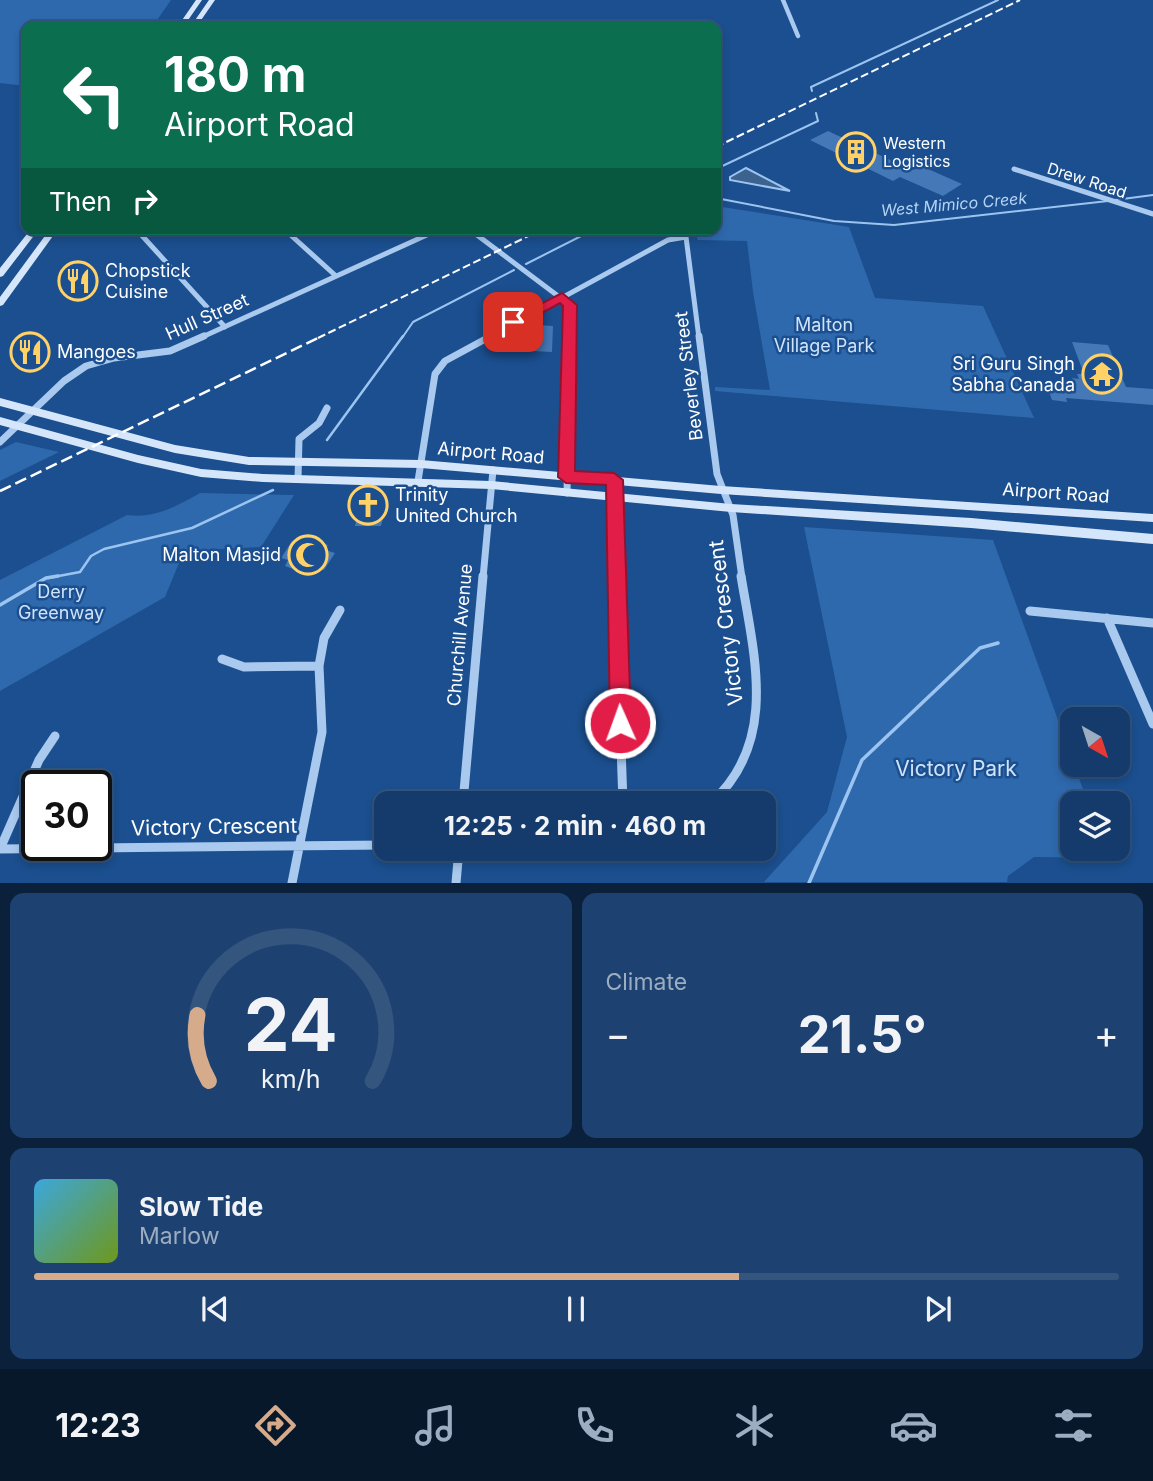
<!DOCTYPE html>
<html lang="en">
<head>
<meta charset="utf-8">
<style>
  :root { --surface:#143b6b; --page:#1d4271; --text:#f1f3f6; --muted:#9dadc1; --line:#33557e; --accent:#d6ab8b }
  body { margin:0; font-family:Inter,sans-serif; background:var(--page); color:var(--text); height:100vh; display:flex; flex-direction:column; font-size:26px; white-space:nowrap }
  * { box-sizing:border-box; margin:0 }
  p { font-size:23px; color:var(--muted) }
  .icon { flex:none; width:38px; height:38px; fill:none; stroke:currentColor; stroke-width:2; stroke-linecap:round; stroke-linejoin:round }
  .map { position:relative; height:883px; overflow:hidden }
  .side { display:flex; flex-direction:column; gap:10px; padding:10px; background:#0b203b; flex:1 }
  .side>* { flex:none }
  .guide { position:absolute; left:21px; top:21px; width:700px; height:214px; border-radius:14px; box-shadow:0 4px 10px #0003,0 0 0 2px var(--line); background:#0b6e4f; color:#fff; overflow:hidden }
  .needle { width:46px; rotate:141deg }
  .buttons { position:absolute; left:1060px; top:707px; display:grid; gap:14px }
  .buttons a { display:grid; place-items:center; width:70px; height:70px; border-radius:14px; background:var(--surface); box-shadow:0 4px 10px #0003,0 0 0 2px var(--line); font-size:35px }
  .speed { position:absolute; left:21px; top:770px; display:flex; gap:14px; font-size:35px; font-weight:700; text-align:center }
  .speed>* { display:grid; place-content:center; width:91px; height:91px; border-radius:50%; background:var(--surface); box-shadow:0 4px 10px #0003,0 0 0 2px var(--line); line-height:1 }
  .speed .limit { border:4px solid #111; border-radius:10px; background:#fff; color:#111 }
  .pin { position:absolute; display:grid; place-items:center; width:60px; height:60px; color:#fff; margin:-30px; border-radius:14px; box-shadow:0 4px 10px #0006 }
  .me { position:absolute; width:77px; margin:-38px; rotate:358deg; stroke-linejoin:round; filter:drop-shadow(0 0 5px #0008) }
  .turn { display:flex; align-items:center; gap:24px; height:147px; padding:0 28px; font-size:32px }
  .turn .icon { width:91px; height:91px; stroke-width:2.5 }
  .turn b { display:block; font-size:49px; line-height:60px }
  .then { display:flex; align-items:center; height:66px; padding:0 28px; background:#0003; gap:14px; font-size:26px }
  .big { font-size:52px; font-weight:700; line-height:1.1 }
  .side .widget { flex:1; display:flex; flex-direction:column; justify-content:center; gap:10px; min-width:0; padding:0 24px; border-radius:14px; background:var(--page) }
  .side .dial { align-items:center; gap:0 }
  .dial svg { height:182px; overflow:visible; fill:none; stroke:var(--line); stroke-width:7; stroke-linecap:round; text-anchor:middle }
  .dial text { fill:var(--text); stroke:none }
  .song { display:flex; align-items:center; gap:21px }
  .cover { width:84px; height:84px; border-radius:10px; background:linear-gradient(135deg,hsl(200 70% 55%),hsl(80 70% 35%)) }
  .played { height:7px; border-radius:4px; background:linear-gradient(90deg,var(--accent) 65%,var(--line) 65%) }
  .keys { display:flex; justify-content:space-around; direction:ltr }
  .heat { display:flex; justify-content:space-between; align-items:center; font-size:38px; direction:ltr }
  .side .tiles { flex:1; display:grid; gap:10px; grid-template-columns:1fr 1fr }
  .widget:last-child { grid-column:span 2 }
  .trip { position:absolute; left:374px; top:791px; width:402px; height:70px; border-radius:14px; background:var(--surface); box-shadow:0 4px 10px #0003,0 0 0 2px var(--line); font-weight:700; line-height:70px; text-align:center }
  .tab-bar { display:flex; height:112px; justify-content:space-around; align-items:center; background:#08182b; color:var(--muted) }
  .tab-bar .icon { width:49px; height:49px }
  .tab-bar .current { color:var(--accent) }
  .tab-bar b { font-size:32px; color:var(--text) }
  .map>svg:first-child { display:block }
  .green { fill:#2e69ad }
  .water { fill:#3c6290; stroke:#9cc4f0; stroke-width:2 }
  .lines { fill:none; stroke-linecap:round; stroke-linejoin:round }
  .stream-far2 { stroke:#9cc4f0; stroke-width:2 }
  .stream-far1 { stroke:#9cc4f0; stroke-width:2.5 }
  .stream { stroke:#9cc4f0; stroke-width:3.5 }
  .building { fill:#4478b7 }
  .minor-far3 { stroke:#a9c9ee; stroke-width:4.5 }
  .minor-far2 { stroke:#a9c9ee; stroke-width:5 }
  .minor-far1 { stroke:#a9c9ee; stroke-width:7 }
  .minor { stroke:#a9c9ee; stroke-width:9 }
  .secondary { fill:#d6e6fa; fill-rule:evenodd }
  .rail-far1 { stroke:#fff; stroke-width:2; stroke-dasharray:8 3.5; stroke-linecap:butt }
  .rail { stroke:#fff; stroke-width:2.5; stroke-dasharray:12 5; stroke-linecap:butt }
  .route { fill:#e11d48; stroke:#92132f; stroke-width:2 }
  .labels { text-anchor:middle; stroke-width:5; stroke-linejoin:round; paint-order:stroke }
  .far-poi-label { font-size:16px; fill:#fff; stroke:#1b4f8f; text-anchor:start }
  .far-street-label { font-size:16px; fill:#fff; stroke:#1b4f8f }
  .far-water-label { font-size:16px; font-style:italic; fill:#b5d3f5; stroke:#1b4f8f }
  .poi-label { font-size:18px; fill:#fff; stroke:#1b4f8f; text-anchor:start }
  .street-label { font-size:18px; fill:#fff; stroke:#1b4f8f }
  .park-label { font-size:18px; fill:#cfe3fa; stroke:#1b4f8f }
  .near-street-label { font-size:21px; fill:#fff; stroke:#1b4f8f }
  .near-park-label { font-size:21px; fill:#cfe3fa; stroke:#1b4f8f }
</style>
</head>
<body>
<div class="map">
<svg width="1153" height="883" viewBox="0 0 1153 883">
  <rect width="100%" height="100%" fill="#1b4f8f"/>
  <path class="green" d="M0,0H171L153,26H26V86L0,83Z
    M716,206L849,227L875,298L983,306L1034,418L715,391V387L770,390L753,292L747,241L698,240L693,229H716Z
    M16,442L59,452L0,481V450Z
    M200,493L294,495L261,547L184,551L165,597L0,691V580L127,515C154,519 177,506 200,493Z
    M804,527L993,540L1088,803H1073V849H1105L1108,858L1034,857L1008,876L1007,882H764L827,812L847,737Z"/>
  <path class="water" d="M746,168L790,191L730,180V177Z"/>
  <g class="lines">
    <path class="stream-far2" d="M812,91L811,87L998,0
      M716,169L818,121L816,113
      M716,198L834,221L894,225L1108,201
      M1115,200L1153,195
      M526,264L595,229
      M402,338L413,322L514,270"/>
    <path class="stream-far1" d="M327,440L403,336
      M48,578L80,572L91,556L104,549L192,528L273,490"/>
    <path class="stream" d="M0,605L46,578L58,576
      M809,883L862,760L980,648L998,643"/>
  </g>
  <path class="building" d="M828,131L912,170L919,165L962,184L943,196L900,177L893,181L810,140Z
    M537,325L553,326L552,352L532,351Z
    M1072,342L1108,345L1126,387L1153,389V405L1066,398L1067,402L1052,400L1045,381L1074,383L1072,378L1079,379L1077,374H1084Z
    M362,496H378L374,514H384L381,526H355Z
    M303,538L324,542L323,544L328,545L325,550L335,553L324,570L314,567L311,573H304L285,566L288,560L281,558L292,541L300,543Z"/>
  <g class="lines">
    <path class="minor-far3" d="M783,0L798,36"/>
    <path class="minor-far2" d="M1014,169L1153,214
      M136,229L225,327
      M284,229L336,276
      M469,229L570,305L569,338
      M200,338L440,229
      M488,338L668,240L686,237L699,338"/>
    <path class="minor-far1" d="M699,336L717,474L733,515L742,578
      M0,442L64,381L86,366L114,358L170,351L204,336
      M298,479L299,439L319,423L327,408
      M614,479L615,578
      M418,481L435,374L445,361L491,336
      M567,493L570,336
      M483,578L493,470"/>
    <path class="minor" d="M615,576L623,803
      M1030,611L1153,623
      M1107,618L1153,724
      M222,659L244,667L319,666
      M463,803L483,576
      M711,803C779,742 754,655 741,576
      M0,849L387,845
      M0,849L39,760L55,736
      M292,883L322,732L319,666L324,638L340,610
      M456,883L459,849"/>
    <path class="secondary" d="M196,0H202L184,26H178Z
      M209,0H215L197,26H191Z
      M31,229H39L3,276L0,277V268Z
      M50,229H58L3,305L0,306V297Z
      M0,398L175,445L249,457L421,460L721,486L1153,514V522L721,494L421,468L249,465L175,453L0,406Z
      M0,417L138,455L201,469L263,474L491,481L731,504L971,518L1153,534V544L971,528L731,512L491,489L263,482L201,477L138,463L0,425Z"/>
    <path class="rail-far1" d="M716,147L1020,0
      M318,338L543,229"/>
    <path class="rail" d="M0,491L322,336"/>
  </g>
  <path class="route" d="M562,293L577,305L575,471L614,473L623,480L631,723L628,730L620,733L613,730L610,723L606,485L566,483L558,477L563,306L560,303L518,326H508L506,322Z"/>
  <defs>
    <g id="building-ring" transform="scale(2.0125)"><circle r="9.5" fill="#1b4f8f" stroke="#ffd166" stroke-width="1.5"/><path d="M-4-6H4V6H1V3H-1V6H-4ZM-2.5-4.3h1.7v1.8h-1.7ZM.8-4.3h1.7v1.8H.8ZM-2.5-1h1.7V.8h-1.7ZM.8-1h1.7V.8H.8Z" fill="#ffd166"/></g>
    <g id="restaurant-ring" transform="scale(2.0125)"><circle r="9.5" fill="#1b4f8f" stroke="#ffd166" stroke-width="1.5"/><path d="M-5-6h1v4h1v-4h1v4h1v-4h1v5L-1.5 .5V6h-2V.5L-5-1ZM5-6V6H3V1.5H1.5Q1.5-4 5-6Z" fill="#ffd166"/></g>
    <g id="temple-ring" transform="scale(2.0125)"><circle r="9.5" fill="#1b4f8f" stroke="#ffd166" stroke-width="1.5"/><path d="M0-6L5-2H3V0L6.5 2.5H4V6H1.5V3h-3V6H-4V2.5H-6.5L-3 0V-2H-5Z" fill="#ffd166"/></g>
    <g id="church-ring" transform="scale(2.0125)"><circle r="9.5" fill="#1b4f8f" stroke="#ffd166" stroke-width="1.5"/><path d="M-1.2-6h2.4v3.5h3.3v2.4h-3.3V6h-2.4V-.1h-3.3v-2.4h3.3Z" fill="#ffd166"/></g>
    <g id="mosque-ring" transform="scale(2.0125)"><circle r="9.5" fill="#1b4f8f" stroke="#ffd166" stroke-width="1.5"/><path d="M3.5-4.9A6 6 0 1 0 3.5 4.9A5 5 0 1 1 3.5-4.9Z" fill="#ffd166"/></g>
  </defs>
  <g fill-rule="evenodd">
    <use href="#building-ring" x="856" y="152"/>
    <use href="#restaurant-ring" x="78" y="281"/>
    <use href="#restaurant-ring" x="30" y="352"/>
    <use href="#temple-ring" x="1102" y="374"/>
    <use href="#church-ring" x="368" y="505"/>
    <use href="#mosque-ring" x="308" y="555"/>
  </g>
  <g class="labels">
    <g class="far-poi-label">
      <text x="883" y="149">Western<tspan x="883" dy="18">Logistics</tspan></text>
    </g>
    <g class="far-street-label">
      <text transform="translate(1087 180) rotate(18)" y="6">Drew Road</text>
    </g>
    <g class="far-water-label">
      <text transform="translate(954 204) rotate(-5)" y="6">West Mimico Creek</text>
    </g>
    <g class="poi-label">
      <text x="105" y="277">Chopstick<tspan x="105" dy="21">Cuisine</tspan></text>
      <text x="57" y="358">Mangoes</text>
      <text x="1075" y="370" text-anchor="end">Sri Guru Singh<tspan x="1075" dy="21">Sabha Canada</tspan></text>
      <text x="395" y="501">Trinity<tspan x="395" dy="21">United Church</tspan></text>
      <text x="281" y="561" text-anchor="end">Malton Masjid</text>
    </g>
    <g class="street-label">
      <text transform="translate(207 317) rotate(-24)" y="6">Hull Street</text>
      <text transform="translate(689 376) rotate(-97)" y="6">Beverley Street</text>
      <text transform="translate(491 453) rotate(5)" y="6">Airport Road</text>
      <text transform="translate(1056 493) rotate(4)" y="6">Airport Road</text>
      <text transform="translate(460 635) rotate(-85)" y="6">Churchill Avenue</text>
    </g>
    <g class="park-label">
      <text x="824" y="331">Malton<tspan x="824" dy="21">Village Park</tspan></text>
      <text x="61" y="598">Derry<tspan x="61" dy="21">Greenway</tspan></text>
    </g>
    <g class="near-street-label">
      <text transform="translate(726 623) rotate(-97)" y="7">Victory Crescent</text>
      <text transform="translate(214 827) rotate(-1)" y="7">Victory Crescent</text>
    </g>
    <g class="near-park-label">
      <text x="956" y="776">Victory Park</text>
    </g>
  </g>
</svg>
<div class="buttons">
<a><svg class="needle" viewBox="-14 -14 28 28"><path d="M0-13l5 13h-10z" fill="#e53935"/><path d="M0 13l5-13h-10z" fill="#9dadc1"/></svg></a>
<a><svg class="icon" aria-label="layers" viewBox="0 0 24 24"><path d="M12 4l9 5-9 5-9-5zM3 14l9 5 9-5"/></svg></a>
</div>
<div class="speed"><div class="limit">30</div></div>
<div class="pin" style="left:513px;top:322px;background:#d93025"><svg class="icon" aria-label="arrive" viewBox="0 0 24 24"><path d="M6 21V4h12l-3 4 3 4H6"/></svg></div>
<svg class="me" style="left:620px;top:723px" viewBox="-20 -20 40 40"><circle r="17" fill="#e11d48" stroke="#fff" stroke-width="3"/><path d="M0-11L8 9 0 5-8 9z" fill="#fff"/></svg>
<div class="trip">12:25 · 2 min · 460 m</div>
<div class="guide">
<div class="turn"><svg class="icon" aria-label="left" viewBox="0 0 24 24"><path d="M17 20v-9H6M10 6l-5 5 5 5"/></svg><div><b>180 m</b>Airport Road</div></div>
<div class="then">Then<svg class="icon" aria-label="right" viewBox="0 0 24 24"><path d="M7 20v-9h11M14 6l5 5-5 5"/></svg></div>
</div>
</div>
<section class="side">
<div class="tiles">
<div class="widget dial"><svg viewBox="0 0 100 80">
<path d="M14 69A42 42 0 1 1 86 69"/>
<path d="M14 69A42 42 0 0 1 9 40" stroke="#d6ab8b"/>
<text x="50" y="56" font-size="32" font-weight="700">24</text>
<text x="50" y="72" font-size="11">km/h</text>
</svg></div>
<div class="widget"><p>Climate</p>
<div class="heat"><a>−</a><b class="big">21.5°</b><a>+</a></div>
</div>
<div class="widget">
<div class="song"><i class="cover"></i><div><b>Slow Tide</b><p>Marlow</p></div></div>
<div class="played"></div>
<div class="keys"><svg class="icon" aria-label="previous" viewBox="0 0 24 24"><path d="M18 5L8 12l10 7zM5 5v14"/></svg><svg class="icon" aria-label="pause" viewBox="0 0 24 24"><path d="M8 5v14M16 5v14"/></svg><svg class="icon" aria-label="next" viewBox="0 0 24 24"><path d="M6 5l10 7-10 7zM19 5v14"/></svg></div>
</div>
</div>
</section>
<nav class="tab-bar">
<b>12:23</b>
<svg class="icon current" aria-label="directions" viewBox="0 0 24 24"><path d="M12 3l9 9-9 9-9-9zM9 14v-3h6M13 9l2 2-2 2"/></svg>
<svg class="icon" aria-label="music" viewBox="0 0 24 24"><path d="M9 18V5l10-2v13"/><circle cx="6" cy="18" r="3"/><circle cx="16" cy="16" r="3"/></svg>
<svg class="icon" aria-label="phone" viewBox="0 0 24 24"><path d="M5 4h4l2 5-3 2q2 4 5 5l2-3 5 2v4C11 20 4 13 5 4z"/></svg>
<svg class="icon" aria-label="climate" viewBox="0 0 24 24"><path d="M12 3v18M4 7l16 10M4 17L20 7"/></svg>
<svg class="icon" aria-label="car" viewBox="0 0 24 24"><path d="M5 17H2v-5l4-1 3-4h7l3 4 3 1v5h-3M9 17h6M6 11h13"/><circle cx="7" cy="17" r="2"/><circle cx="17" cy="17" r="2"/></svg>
<svg class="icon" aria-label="filters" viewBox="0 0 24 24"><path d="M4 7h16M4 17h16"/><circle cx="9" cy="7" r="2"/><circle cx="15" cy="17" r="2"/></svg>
</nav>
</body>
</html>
